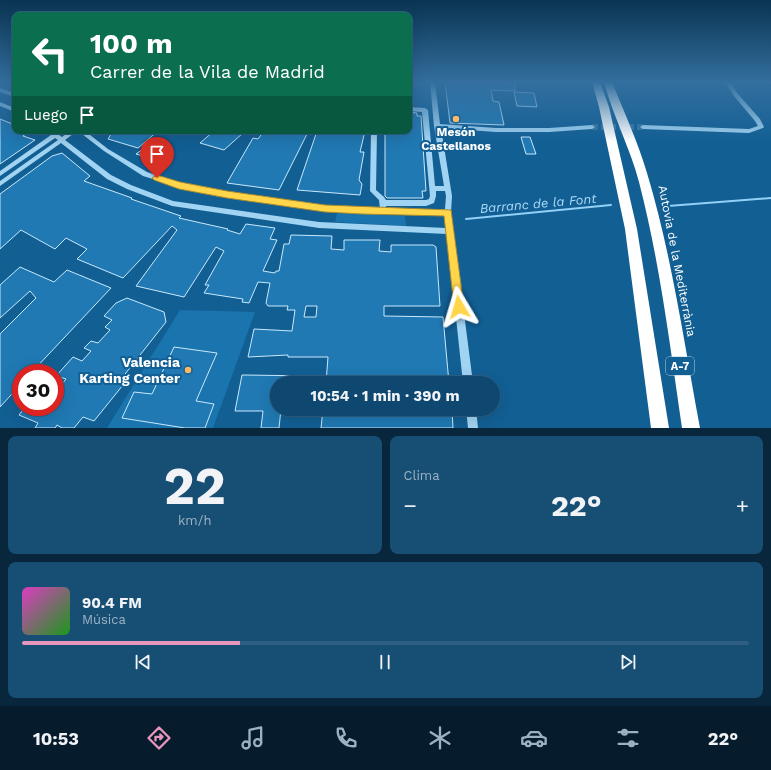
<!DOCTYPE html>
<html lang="es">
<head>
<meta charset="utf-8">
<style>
  :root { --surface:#0e476f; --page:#174e74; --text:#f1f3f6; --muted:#9bb2c3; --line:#2e5f82; --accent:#e797bd }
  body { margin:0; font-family:"Work Sans",sans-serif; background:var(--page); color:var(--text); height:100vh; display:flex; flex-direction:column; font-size:15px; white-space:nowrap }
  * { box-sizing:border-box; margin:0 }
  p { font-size:13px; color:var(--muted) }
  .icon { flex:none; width:22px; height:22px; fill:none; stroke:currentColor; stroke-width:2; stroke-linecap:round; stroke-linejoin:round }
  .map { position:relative; height:428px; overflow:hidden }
  .drawer { display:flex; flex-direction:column; gap:8px; padding:8px; background:#08273d; flex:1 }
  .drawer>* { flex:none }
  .guide { position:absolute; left:12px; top:12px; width:400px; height:122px; border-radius:8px; box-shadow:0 4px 16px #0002,0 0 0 1px var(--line); background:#0b6e4f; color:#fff; overflow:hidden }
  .speed { position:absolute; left:12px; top:364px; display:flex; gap:8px; font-size:20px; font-weight:700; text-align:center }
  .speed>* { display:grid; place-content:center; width:52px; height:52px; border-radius:50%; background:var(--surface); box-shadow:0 4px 16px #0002,0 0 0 1px var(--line); line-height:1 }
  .speed .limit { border:6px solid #d22; background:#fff; color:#111 }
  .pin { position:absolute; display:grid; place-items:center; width:34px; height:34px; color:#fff; margin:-41px -17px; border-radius:50% 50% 50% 0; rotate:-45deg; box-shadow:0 0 4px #0007 }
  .pin .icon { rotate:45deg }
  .me { position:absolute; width:44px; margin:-22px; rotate:353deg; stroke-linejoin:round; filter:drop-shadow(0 0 3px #0008) }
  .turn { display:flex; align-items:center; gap:14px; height:84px; padding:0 12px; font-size:18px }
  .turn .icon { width:52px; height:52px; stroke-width:2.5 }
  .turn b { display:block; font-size:28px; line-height:34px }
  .then { display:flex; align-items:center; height:38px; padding:0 12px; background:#0003; gap:8px; font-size:15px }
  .big { font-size:30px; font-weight:700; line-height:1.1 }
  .drawer .tile { flex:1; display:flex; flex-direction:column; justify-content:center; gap:6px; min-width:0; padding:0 14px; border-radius:8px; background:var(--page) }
  .drawer .dial { align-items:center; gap:0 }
  .dial b { font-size:52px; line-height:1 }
  .song { display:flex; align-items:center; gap:12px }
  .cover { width:48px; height:48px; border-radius:6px; background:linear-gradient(135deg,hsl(310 70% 55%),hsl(120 70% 35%)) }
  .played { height:4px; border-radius:2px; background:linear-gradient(90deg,var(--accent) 30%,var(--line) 30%) }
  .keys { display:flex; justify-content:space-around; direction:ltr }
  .heat { display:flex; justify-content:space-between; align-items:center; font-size:22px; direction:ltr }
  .drawer .tiles { flex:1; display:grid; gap:8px; grid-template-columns:1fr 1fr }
  .tile:last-child { grid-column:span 2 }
  .trip { position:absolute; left:270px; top:376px; width:230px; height:40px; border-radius:20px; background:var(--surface); box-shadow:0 4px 16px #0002,0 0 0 1px var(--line); font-weight:700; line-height:40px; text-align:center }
  .dock { display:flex; height:64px; justify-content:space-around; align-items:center; background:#061c2c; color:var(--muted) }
  .dock .icon { width:28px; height:28px }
  .dock .current { color:var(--accent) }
  .dock b { font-size:18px; color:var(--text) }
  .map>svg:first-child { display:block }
  .green { fill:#1a74ae }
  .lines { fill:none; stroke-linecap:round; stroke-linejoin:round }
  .stream { stroke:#92d0f6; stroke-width:2 }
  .building { fill:#2079b3; stroke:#c8e9fd; fill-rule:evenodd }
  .minor-tunnel { stroke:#3677a4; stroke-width:6; stroke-dasharray:6 3; stroke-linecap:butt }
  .minor { fill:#a1d3f2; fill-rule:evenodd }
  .highway { fill:#fff; fill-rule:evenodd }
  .route { fill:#ffd54a; stroke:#a68a30 }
  .poi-dot { fill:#ffb962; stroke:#125f94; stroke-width:1.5 }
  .labels { text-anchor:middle; stroke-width:4; stroke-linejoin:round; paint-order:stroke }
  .shield { fill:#125f94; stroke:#b8cfdf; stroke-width:1 }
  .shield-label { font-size:11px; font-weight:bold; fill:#fff }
  .poi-label { font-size:12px; font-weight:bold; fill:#fff; stroke:#125f94 }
  .street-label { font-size:12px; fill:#fff; stroke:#125f94 }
  .water-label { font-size:13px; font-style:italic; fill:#addcf9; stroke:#125f94 }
  .near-poi-label { font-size:14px; font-weight:bold; fill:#fff; stroke:#125f94; text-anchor:end }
</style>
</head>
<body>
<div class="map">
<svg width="771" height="428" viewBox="0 0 771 428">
  <rect width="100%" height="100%" fill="#125f94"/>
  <path class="green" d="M337,213L405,216L406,226L335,222Z
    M180,310L255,312L213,428H107Z"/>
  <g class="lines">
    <path class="stream" d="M668,206L771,198
      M466,219L611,205"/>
  </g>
  <path class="building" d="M445,82H495L515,84V91L491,90L493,101L499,102L504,125L450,123Z
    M514,92L534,93L537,107L517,106Z
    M409,112L417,113V116H421L426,191H422L423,198H387L385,196V131H409Z
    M0,119L15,125V131L27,133L23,136L35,140L0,164Z
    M113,131H158L138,148L108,139Z
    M214,131H235L243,133L224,150L200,143Z
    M264,131L308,132L279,190L227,183L253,138L258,139Z
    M317,131H365L360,152H364L359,180L362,184L360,195L297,190Z
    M521,137H530L536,154H526Z
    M147,146L170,153L161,161L136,154Z
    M62,153L90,176L84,181L132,198L131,199L181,216L179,218L228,229L227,230L240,234L246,224L275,228L270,239L277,240L263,271L275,273L276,271H279L284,244H289L291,235L332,236L331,249L344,250V240H380L379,251L391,252V245H433L436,247L440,306H384V316L443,317L449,383H326L328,357H288V355L248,357L254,329L292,331L295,310H287L288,306H268L266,303L270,283L258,282L249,303L242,302L243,299L204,293L209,285H205L224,251L216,247L184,297L136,286L177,230L172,226L123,278L77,259L87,249L66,238L55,249L21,230L0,249V194L52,156ZM306,306H317L316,317H304Z
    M20,267L54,282L67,270L111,288L31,373H21V384L0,407V334L36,298L30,291L0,318V285Z
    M127,298L164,312L166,322L118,383L123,385L94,421L83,417L74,428H62L57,425L55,428H35L38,423L19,415L25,407H55V393L66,379L56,376L73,357L82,361L91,351L84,348L91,341L98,343L110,330L105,327L112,320L104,316L116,303Z
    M174,347L217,353L196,401L214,404L205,428H185L122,418L134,392L152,394Z
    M242,375L316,376L315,383H277V409H281L279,428H261L263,411H235Z
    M323,409H452L453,428H321Z"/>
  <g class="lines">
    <path class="minor-tunnel" d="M592,127H643"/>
    <path class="minor" d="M430,82H435L440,124L496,128H549L592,125L595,127L592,129L549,132H496L441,128L452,196L451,212L473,383H463L447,234L319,228L172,206L127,189L107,179L61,143L0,186V181L58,140L55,138L0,176V171L51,135L47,131H54L55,132L57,131H64L59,135L62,137L70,131H77L65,140L111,175L131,185L173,201L319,222L446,228L445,215L362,214L325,211L227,197L179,187L143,176L104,151L78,131H85L108,149L147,172L179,183L227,193L325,205L380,209L379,200L370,191L371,131H377L376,190L384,197L386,200H426L429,199L430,196L422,112L409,111V107L425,108L428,110L435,186H444L434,126ZM436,191H445L446,196L445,209H386V206H426L434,203L436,196Z
      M725,82H730L738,94L760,119L764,127L763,128L749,133L643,129L640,127L643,125L749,129L758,126L755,121L734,96Z
      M0,88L15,93V97L0,92Z
      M0,102L15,108V112L0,106Z
      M466,409H476L478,428H468Z"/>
    <path class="highway" d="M592,82H600L609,107L637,229L669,428H651L625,229L599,107Z
      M604,82H612C624,112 638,142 647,173C672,256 684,343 700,428H682C670,346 660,263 639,182C630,148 613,116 604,82Z"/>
  </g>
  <linearGradient id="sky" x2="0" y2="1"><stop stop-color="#0a3451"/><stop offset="0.58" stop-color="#336f9f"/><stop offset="1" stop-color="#336f9f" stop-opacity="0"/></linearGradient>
  <rect width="771" height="142" fill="url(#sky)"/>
  <path class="route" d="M157,175L180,182L227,191L325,205L451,210L464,307L463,311L459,312L455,311L454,307L444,216L362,214L325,212L227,198L179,189L154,180L152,178Z"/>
  <g class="poi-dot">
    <circle cx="456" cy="119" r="4"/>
    <circle cx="188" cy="370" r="4"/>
  </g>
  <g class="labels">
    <rect class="shield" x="666" y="357" width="28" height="18" rx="3"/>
    <g class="shield-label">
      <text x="680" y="370">A-7</text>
    </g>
    <g class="poi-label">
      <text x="456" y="136">Mesón<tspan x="456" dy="14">Castellanos</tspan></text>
    </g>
    <g class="street-label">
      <text transform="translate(677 261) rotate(79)" y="4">Autovia de la Mediterrània</text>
    </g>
    <g class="water-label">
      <text transform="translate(538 203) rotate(-5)" y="5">Barranc de la Font</text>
    </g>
    <g class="near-poi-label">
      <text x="180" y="367">Valencia<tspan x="180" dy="16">Karting Center</tspan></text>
    </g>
  </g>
</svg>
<div class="speed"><div class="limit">30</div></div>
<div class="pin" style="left:157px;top:178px;background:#d93025"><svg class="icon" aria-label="arrive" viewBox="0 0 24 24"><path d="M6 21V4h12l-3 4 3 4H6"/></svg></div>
<svg class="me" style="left:459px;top:307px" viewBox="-20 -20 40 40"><path d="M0-17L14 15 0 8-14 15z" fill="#ffd54a" stroke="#fff" stroke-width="4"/></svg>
<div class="trip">10:54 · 1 min · 390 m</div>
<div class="guide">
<div class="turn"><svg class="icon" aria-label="left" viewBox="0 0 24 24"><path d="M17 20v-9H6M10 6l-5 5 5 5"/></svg><div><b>100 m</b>Carrer de la Vila de Madrid</div></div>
<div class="then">Luego<svg class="icon" aria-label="arrive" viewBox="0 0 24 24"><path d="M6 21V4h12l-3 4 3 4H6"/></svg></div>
</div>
</div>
<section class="drawer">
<div class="tiles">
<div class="tile dial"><b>22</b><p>km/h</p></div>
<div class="tile"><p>Clima</p>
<div class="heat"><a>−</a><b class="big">22°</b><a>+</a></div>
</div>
<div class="tile">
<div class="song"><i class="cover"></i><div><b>90.4 FM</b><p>Música</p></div></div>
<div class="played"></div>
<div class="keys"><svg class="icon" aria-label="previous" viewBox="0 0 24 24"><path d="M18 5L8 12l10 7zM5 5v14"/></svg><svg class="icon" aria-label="pause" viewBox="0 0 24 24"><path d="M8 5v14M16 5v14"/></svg><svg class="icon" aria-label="next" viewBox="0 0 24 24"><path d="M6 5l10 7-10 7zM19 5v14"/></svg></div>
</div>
</div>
</section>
<nav class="dock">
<b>10:53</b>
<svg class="icon current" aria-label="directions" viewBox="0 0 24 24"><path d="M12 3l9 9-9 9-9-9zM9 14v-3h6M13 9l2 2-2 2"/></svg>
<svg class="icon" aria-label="music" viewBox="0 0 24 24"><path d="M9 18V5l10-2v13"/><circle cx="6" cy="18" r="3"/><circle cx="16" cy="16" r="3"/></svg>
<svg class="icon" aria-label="phone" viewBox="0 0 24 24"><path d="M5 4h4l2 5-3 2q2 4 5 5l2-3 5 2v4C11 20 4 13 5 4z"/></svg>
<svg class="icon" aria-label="climate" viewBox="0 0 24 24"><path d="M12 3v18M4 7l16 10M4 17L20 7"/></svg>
<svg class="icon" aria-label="car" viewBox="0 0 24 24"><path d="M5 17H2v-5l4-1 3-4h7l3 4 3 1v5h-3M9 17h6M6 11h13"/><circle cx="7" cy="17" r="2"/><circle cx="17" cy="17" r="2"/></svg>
<svg class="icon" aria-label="filters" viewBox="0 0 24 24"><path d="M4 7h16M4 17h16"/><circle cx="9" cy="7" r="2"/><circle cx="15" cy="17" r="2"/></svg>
<b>22°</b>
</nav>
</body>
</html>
